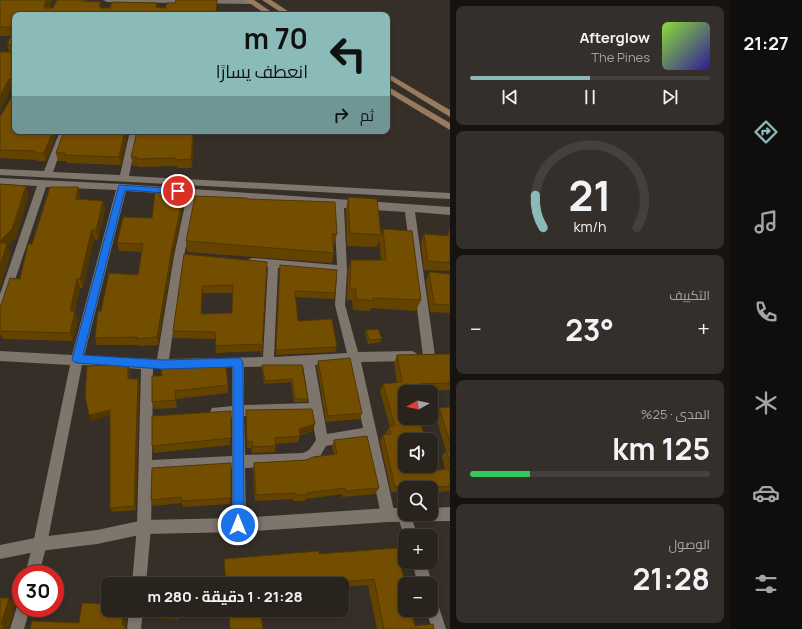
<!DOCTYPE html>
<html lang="ar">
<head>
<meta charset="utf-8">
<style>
  :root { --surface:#28231d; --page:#342f2a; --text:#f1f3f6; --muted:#a5a4a4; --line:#44403b; --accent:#8bbbb9 }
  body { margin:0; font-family:Manrope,Cairo,sans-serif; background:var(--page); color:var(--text); direction:rtl; height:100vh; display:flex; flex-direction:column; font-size:15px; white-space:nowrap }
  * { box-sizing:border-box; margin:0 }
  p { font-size:13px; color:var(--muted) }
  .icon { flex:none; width:22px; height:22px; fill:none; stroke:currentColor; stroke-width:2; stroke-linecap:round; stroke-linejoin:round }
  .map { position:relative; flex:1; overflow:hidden; direction:ltr }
  .side { display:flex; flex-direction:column; gap:6px; padding:6px; background:#161310; width:280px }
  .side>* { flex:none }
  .guide { position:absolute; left:12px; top:12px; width:378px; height:122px; border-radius:8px; box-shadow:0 2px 6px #0003,0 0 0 1px var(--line); direction:rtl; background:#8bbbb9; color:#111; overflow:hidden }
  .needle { width:26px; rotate:262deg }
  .controls { position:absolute; left:398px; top:385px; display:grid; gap:8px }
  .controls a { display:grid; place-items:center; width:40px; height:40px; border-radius:8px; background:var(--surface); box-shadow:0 2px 6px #0003,0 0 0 1px var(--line); font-size:20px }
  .speed { position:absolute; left:12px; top:565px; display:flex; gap:8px; font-size:20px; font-weight:700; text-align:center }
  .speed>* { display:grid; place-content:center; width:52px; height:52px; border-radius:50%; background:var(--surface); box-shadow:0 2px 6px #0003,0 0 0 1px var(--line); line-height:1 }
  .speed .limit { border:6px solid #d22; background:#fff; color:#111 }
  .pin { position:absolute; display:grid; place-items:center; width:34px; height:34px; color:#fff; margin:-17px; border:2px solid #fff; border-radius:50%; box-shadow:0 1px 4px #0007 }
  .me { position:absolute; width:44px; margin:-22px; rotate:0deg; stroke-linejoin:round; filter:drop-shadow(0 0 3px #0008) }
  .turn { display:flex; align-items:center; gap:14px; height:84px; padding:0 16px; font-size:18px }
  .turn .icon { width:52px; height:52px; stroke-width:2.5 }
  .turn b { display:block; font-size:28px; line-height:34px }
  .then { display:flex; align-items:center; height:38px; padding:0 16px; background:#0003; gap:8px; font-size:15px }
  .big { font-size:30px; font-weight:700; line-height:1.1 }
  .side .widget { flex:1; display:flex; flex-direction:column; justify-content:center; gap:6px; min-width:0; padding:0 14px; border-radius:8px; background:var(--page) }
  .side .dial { align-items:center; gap:0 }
  .dial svg { height:104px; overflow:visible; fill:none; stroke:var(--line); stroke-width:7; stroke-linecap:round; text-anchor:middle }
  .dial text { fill:var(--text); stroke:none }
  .song { display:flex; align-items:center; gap:12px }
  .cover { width:48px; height:48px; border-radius:6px; background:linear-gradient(135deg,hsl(90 70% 55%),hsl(250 70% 35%)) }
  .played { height:4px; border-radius:2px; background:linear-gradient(90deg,var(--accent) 50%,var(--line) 50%) }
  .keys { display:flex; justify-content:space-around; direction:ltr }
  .heat { display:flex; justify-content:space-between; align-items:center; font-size:22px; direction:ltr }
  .charge { height:6px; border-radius:3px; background:linear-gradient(90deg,#34c759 25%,var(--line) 0) }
  .trip { position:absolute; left:101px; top:577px; width:248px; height:40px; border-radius:8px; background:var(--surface); box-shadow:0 2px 6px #0003,0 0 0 1px var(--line); font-weight:700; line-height:40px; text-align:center; direction:rtl }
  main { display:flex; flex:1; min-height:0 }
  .tab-bar { display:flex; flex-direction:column; width:72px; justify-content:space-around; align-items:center; background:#100e0c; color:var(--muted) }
  .tab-bar .icon { width:28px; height:28px }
  .tab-bar .active { color:var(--accent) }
  .tab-bar b { font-size:18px; color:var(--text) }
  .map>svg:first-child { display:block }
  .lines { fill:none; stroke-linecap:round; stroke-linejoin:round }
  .minor { fill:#7e766d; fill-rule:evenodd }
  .tertiary { fill:#7e766d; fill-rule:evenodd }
  .secondary { fill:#987a5f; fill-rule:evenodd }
  .wall { fill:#644300; fill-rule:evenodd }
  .shaded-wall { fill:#513700 }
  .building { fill:#744e00; stroke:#513700; fill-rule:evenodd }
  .route { fill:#1a73e8; stroke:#114b97 }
</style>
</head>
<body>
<main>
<nav class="tab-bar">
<b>21:27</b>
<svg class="icon active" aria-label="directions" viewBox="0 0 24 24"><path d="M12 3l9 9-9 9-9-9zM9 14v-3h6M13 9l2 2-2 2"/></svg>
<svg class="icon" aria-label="music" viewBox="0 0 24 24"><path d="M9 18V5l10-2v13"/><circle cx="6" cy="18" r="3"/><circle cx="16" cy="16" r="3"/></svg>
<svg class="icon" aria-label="phone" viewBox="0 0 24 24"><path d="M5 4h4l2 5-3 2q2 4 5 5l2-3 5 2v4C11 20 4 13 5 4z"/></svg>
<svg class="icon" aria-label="climate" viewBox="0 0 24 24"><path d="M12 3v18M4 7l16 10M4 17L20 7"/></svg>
<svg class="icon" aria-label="car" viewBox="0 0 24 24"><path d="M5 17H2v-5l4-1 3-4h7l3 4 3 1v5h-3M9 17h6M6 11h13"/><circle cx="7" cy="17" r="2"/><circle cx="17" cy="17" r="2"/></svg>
<svg class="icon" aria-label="filters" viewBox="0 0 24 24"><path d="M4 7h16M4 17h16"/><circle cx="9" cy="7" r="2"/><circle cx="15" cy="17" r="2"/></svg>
</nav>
<section class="side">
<div class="widget">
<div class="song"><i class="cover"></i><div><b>Afterglow</b><p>The Pines</p></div></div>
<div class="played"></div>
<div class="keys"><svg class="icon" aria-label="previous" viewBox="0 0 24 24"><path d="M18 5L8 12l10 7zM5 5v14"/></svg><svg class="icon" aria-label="pause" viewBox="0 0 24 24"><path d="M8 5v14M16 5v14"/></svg><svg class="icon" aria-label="next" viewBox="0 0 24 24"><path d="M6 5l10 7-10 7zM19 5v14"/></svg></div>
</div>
<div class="widget dial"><svg viewBox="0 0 100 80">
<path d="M14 69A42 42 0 1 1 86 69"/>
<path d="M14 69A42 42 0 0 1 8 44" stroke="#8bbbb9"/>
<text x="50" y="56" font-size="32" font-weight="700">21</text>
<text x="50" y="72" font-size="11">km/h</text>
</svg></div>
<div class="widget"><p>التكييف</p>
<div class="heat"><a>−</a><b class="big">23°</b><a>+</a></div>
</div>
<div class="widget"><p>المدى · 25%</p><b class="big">125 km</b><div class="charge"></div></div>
<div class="widget"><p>الوصول</p><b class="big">21:28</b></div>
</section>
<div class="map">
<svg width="450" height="629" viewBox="0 0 450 629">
  <rect width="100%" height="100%" fill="#362f27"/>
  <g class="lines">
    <path class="minor" d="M103,0H253L257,2L253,4L107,2Z
      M60,131H68L53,172L120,175L130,131H138L129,176L450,193V199L0,175V169L44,171Z
      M0,178L122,184L450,207V215L415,212L435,356L433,359L429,361L425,359L423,356L405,212L344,208L347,270L345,305L358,352L412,351L416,353L418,356L416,359L412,361L361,362L395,515L393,520L388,522L383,520L381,515L365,439L326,446L319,458L304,465L245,468L246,525L244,530L239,532L234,530L232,525V468L152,472L151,527L146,584H132L137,527L141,369L82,365L47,544L39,574H25L33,544L70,365L0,361V351L72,355L116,190L46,187L4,313L0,314V294L37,186L0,184ZM126,191L187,195L174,256L157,359L84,356ZM196,196L334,207L337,265L253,258L249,259L248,262L249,265L268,267L263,357L169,359L184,256ZM278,268L337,274L335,305L347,353L274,357ZM349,362L363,428L327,434L315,365ZM303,366L309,403L244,405V367ZM232,367V406L212,408L210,412L212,416L216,418L232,417V456L152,460L153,369ZM311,414L316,440L309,450L303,453L245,455L244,416Z
      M404,508L405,514H410L418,536H405V538L397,515L399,510Z
      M412,562H426L432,584L431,587V584H418Z
      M431,596L436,598L446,629H432L426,610H431Z
      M21,601V608H30L24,629H10L18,603Z
      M129,610H143L141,629H127Z"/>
    <path class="tertiary" d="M450,507V521L388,522L239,532L144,534L97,544L40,551L0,559V545L40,537L97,530L144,520L239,518L388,508H405V514H431V508Z"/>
    <path class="secondary" d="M245,0H254L276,15H267Z
      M262,0H271L294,15H285Z
      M387,73L450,110V117L387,78Z
      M387,86L450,123V130L387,92Z"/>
  </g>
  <path class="wall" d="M0,0H52L49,8H53L57,0H86V2L102,8H165L217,6L15,15V131H58L46,161H38L37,160L0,158V116L2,114L14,92V88H12L0,110V52H9L7,45L11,36H0Z
    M128,131L121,165L67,163L66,161H58L56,153Z
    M137,131H194L192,168H177V166L138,167V166H133L131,157Z
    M78,187L80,196V199L103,201L105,210L98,240L95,239L91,251L83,288H80L75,312L78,320L73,341L3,339L1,335H0V305L20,279L32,244Z
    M348,197L381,235L377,247L347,246L346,210Z
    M247,199L337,234L334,245H333L334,253L332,263L187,252L186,241Z
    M184,201L173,256L158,345L139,346L138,345H97L95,338L101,311L138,275L142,252L119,251L117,243L152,218Z
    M450,228V271L424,270L421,243L424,234L448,236V233Z
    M383,229L421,300L416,311L371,308L370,311L353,310L352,300H347L348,271L351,260H381L379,241Z
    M184,254L267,262L262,356L260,351L216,353L215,339L173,338V331ZM203,293H233L232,313L201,314Z
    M280,265L335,293L334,299L295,297L298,321L337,347L335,352L276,355Z
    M429,272L450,274V313L430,312L426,281Z
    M366,330L382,339L380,342L368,344L365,333Z
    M450,354V390L421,391L405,440L415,472L445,469L442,456L446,451L435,414L439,408L450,407V491L431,493V488H405V496H403L402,491L391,492L380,441L383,435L386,434H385L389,427H390L380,391L383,384L397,383L394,363L397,355Z
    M318,361L362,413L360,419L326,422L317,366Z
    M262,365H302L308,399L307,402H294L291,382L264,384L262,368Z
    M130,370V379H138L139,384L136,510L112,512L110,508V415L91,421L89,415Z
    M152,376L228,385V393L176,399L177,408L154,409L152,402Z
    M246,410L313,431L300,435L298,442L276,444L275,452L252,453L251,448H247L246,417Z
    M231,411L230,445L154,453L152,446Z
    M334,440L379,488L375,494L342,497V494L306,499L305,501H293V499L255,501L253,469L254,463L306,460L334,454L332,446Z
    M231,463L230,504L183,507L182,503L153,506L151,500Z
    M397,548L415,626L434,629H377L368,585L342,587V584H226L224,559L319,554Z
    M161,610H180L178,620L161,618L160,617Z"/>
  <path class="shaded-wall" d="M46,0H52L46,14L44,6Z
    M101,2L102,10L99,6Z
    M9,79L12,88L0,110V96Z
    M53,131H58L46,161L44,153Z
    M125,131H128L121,165L119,157Z
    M193,131H194L192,168L191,159Z
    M26,186L29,195L16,238L8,246L11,253L0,289V241Z
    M78,187L80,196L79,208L76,199Z
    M184,193V201L173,256L158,345L157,337L172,248Z
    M103,201L105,210L98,240L96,230Z
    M92,230L95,239L91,251L83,288L80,279L89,241Z
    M77,279L80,288L75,312L78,320L73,341L70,333V311Z
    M202,286L203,293L201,322V314Z
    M128,364L130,370V384L128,379Z
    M138,379L139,384L136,510L134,506Z
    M110,410L111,415L91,421L89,415Z
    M315,424L313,431L297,435L299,429Z
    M9,598L16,603L9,629H3L1,624Z
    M123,610H127L126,627L128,629H125L122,625Z"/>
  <path class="building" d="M0,0H46L44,6L45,8H53L57,0H82L81,1L101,2L99,6L101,8H110L112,2L157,3L156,7L165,8L167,3H175L176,0H217L216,15H15V131H53L44,153H35V151L0,150V116L2,114L14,92V80L9,79L0,96V52H13L14,45H7L14,27H0Z
    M64,131H125L119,157L64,155L65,153H56Z
    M137,131H193L191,159L176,160V158L137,159V157H131Z
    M0,184L26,186L12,229L0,241Z
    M50,187H78L76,199L103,201L96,230H92L89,241L80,279H77L70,311H75L70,333L0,331V305H1L10,278L20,279L28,244H32Z
    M155,192L184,193L172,248L157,337L137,339V337L95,338L98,311H101L109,273L138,275L143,244L117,243L123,217L152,218Z
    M195,196L247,198V199L335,202L337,234H332L334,253L186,241Z
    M348,197L377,199L381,235L350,233Z
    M383,229L412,231L421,300L373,298L374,301L356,299V289H350L351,260H386Z
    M424,234L450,236V263L428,261Z
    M0,243H7L0,266Z
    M184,254L267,262L262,349L260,344L216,346L215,332L173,331ZM233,285L232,313L201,314L202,286Z
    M280,265L337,270L335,293L295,291L298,321L332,319L337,347L276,350Z
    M429,272L450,274V305L434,304Z
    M378,329L382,339L369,340L366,330Z
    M450,354V383L419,384L421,392H405V418H419L426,440H405V466H413L415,472L450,469V486L429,488H407L406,485L395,487L383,435L391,434L389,427L395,426L383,384L402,382L397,355Z
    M350,358L362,413L328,416L318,361Z
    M225,360L228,385L175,391L176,400L152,402V376H162L161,369L173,368V366Z
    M128,364V379H138L134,506L110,508V410L89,415L85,396L87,366Z
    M262,365H302L308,399H295L292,379L265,381Z
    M450,407V443L439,408Z
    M312,409L315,424L299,429L300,436L275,438L276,446L252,447V441L247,442L246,410Z
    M231,411V438L152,446V416Z
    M367,436L379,488L345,491V488L307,493V495H295V493L256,495L254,463L306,460L313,457L337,454L334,440Z
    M446,450H450V463Z
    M231,463V498L182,501L181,497L151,500L152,468Z
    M397,548L405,584V610H411L415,626L433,624L434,629H384L374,579L320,584H226L224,559L319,551V554Z
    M0,598H9L1,624L3,626V629H0Z
    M82,603L108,604V610H123L122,625L125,626V629H30L32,621L79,623Z
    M161,610H179L178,619L160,617Z
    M229,610H260L263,629H230Z"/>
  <path class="route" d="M119,185L178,189L182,191L178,194L125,190L83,355L162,360L238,358L241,359L243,362L244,525L242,529L238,530L235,529L233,525V367L162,369L77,363L74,362L72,359Z"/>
</svg>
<div class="controls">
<a><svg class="needle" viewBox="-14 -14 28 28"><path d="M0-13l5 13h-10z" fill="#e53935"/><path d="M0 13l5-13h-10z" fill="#a5a4a4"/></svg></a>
<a><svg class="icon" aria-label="sound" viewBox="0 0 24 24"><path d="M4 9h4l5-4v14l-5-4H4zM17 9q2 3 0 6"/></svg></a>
<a><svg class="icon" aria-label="search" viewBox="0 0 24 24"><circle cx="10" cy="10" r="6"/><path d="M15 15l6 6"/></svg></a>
<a>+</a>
<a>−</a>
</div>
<div class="speed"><div class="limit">30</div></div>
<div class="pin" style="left:178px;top:191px;background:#d93025"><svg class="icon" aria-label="arrive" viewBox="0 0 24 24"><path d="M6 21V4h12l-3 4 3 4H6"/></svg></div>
<svg class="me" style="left:238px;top:525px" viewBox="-20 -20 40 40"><circle r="17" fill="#1a73e8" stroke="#fff" stroke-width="3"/><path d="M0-11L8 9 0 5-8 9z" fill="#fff"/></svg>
<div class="trip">21:28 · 1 دقيقة · 280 m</div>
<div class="guide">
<div class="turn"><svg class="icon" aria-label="left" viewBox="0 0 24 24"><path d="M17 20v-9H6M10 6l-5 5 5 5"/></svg><div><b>70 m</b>انعطف يسارًا</div></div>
<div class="then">ثم<svg class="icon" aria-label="right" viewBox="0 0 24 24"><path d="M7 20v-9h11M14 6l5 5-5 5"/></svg></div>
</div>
</div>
</main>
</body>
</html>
